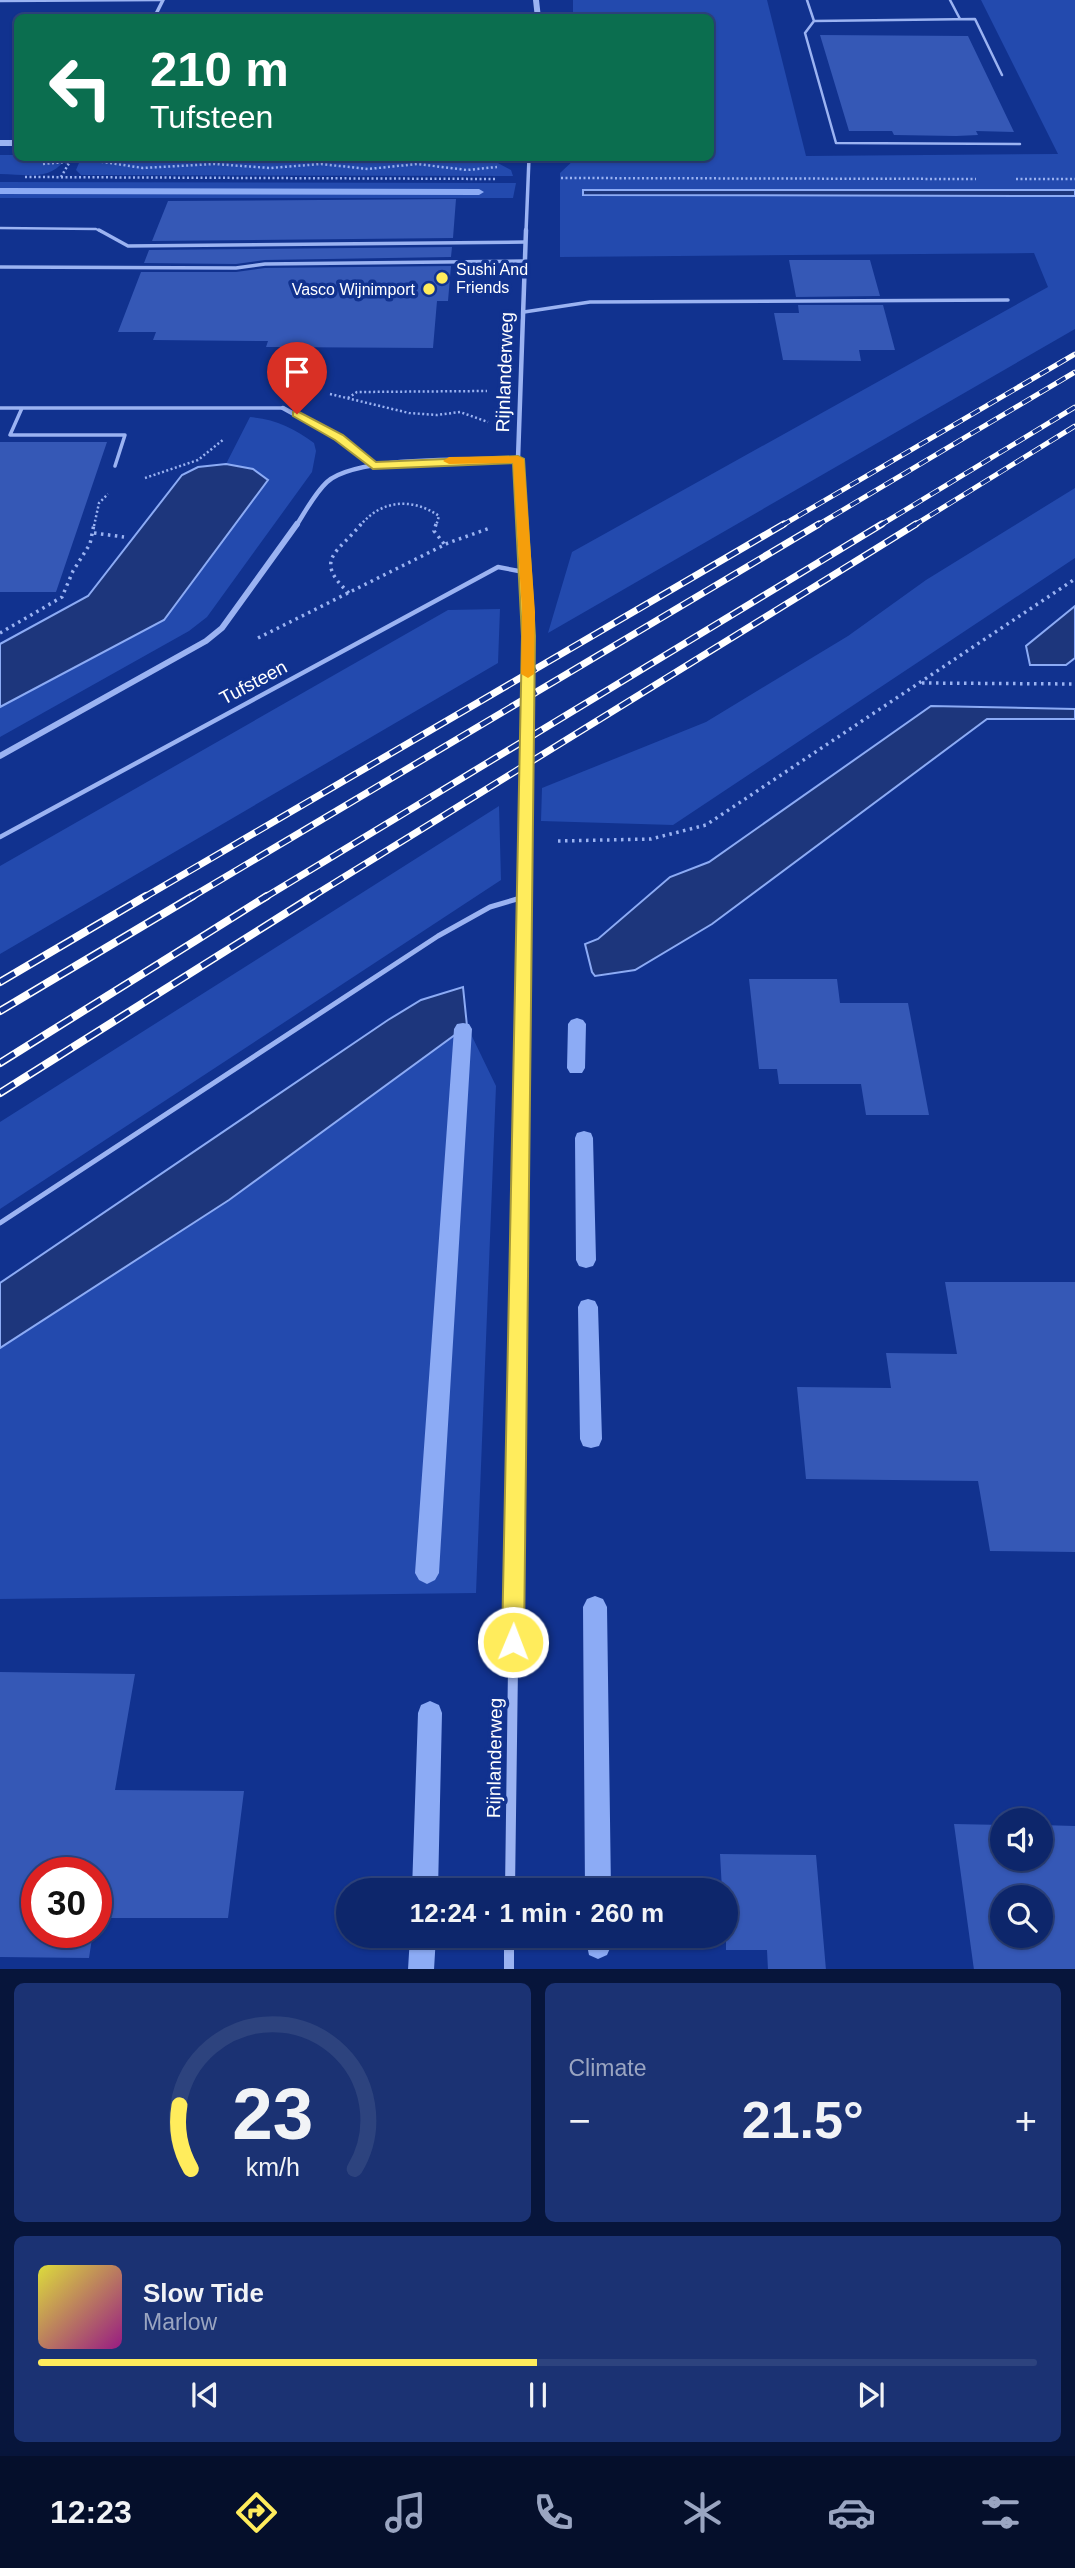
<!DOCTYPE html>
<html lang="en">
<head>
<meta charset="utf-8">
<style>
  :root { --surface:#0d266b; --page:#1b3273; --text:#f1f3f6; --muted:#9aa5c1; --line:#2d437e; --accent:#ffec5c }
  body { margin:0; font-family:Helvetica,sans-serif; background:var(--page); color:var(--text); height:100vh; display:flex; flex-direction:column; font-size:26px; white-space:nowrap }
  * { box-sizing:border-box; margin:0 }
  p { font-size:23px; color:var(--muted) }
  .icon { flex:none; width:38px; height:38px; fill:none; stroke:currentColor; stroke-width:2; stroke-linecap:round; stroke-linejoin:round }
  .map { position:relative; height:1969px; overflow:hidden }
  .side { display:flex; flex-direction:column; gap:14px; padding:14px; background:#07153b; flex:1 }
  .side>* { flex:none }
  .hud { position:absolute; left:14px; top:14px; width:700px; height:147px; border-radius:10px; box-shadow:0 2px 5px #0004,0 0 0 2px var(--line); background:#0b6e4f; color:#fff; overflow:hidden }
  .buttons { position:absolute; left:990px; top:1808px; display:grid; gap:14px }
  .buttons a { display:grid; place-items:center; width:63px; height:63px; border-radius:50%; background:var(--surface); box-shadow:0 2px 5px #0004,0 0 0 2px var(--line); font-size:35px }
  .speed { position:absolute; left:21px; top:1857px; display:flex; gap:14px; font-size:35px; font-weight:700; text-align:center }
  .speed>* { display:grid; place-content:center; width:91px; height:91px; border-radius:50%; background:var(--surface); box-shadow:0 2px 5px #0004,0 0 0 2px var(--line); line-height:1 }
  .speed .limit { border:10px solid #d22; background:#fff; color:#111 }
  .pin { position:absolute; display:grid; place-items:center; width:60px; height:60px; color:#fff; margin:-72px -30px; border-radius:50% 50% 50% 0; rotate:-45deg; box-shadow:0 0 7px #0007 }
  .pin .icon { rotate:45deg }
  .me { position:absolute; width:77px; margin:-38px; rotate:1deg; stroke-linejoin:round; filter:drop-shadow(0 0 5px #0008) }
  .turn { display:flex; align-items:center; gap:24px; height:147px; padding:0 21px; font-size:32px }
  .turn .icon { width:91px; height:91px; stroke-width:2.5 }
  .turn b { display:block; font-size:49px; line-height:60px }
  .big { font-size:52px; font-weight:600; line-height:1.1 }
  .side .card { flex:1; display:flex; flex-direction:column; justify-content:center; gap:10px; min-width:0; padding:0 24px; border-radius:10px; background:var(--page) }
  .side .dial { align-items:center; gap:0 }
  .dial svg { height:182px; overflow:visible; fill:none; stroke:var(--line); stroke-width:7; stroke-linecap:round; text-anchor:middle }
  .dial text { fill:var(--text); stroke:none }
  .song { display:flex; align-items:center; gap:21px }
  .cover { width:84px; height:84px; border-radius:10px; background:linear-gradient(135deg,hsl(60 70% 55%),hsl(310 70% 35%)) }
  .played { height:7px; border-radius:4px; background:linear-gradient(90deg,var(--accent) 50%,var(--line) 50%) }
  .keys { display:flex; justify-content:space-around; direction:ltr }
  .heat { display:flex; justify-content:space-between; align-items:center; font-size:38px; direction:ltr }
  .side .tiles { flex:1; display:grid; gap:14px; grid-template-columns:1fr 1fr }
  .card:last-child { grid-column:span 2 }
  .trip { position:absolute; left:336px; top:1878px; width:402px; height:70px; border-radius:35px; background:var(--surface); box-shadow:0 2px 5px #0004,0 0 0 2px var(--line); font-weight:600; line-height:70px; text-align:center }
  .dock { display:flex; height:112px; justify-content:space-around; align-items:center; background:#050f2b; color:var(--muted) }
  .dock .icon { width:49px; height:49px }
  .dock .active { color:var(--accent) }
  .dock b { font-size:32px; color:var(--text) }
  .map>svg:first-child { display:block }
  .green { fill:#234aae }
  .water { fill:#1d367c; stroke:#8cabf5; stroke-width:2 }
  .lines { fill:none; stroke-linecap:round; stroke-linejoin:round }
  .stream { fill:#8cabf5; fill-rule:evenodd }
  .building { fill:#3558b6; fill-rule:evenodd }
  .path-far1 { stroke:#9bb3f2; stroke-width:2.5; stroke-dasharray:2 2.5; stroke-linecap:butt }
  .path { stroke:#9bb3f2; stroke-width:3.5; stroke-dasharray:2.5 4.5; stroke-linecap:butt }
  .service-far3 { stroke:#9bb3f2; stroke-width:2.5 }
  .service-far2 { stroke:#9bb3f2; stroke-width:3.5 }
  .service-far1 { stroke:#9bb3f2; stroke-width:4.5 }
  .service { stroke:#9bb3f2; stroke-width:5 }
  .minor-far4 { stroke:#9bb3f2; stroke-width:3.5 }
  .minor-far3 { stroke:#9bb3f2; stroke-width:4.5 }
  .minor-far2 { stroke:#9bb3f2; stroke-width:6 }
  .minor-far1 { stroke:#9bb3f2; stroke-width:8 }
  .minor { stroke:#9bb3f2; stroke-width:10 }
  .tertiary { stroke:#9bb3f2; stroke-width:6 }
  .rail-far2-casing { stroke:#fff; stroke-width:5 }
  .rail-far1-casing { stroke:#fff; stroke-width:7 }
  .rail-casing { stroke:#fff; stroke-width:8 }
  .rail-far2 { stroke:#11328f; stroke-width:3.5; stroke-dasharray:10; stroke-linecap:butt }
  .rail-far1 { stroke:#11328f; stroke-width:4.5; stroke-dasharray:13; stroke-linecap:butt }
  .rail { stroke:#11328f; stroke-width:5; stroke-dasharray:17; stroke-linecap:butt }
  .route { fill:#ffec5c; stroke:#a6993c; stroke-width:2 }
  .slow { fill:#f59e0b }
  .poi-dot { fill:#ffec5c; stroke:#11328f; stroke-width:2.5 }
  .labels { text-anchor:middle; stroke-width:7; stroke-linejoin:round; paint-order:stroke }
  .far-poi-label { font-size:16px; fill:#fff; stroke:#11328f; text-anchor:start }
  .street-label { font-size:19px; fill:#fff; stroke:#11328f }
</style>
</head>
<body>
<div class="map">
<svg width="1075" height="1970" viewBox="0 0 1075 1970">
  <rect width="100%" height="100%" fill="#11328f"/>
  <path class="green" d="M573,0H767L806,156L1058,154L981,0H1075V190H583L584,195L1075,196V329L548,633L572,552L1048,287L1034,253L560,257V173L576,158H710V18L573,17Z
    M0,155H17L18,158H66C50,182 27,174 0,174Z
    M81,158H477L494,161L511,170L513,176L81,175L76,170Z
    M0,182L516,183L513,198H0Z
    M250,417C275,419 294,428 314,443L316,451L312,472L207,617L189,631L0,737V707L164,620L268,480L253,469L226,464Z
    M1075,488V558L673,825L541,821L542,788L706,722L848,636L926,580Z
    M500,609L498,663L0,954V866L448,610Z
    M499,806L501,880L0,1209V1122Z
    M467,1026L496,1086L476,1593L0,1599V1348L229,1200Z"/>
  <path class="water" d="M583,190H1075V196L583,195Z
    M226,464L253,469L268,480L164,620L0,707V644L88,596L182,475L198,467Z
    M1075,606V658L1066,665H1030L1026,646Z
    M931,706L1075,709V719H987L712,924L635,970L595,976L592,972L585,944L598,939L670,877L709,862Z
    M463,987L467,1026L229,1200L0,1348V1283L388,1020L421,1000Z"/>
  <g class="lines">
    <path class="stream" d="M0,188L479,189L484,192L479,195L0,194Z
      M577,1018L583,1020L586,1024L585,1068L582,1073H570L567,1068L568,1024L571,1020Z
      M463,1023L469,1024L472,1029L439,1573L435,1580L427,1584L419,1580L415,1573L454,1029L457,1024Z
      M584,1131L591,1133L593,1138L596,1260L593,1266L586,1268L579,1266L576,1260L575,1138L577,1133Z
      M588,1299L595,1301L598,1307L602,1439L599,1446L591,1448L583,1446L580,1439L578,1307L581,1301Z
      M595,1596L603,1599L607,1607L611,1890H585L583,1607L587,1599Z
      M430,1701L439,1705L442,1713L438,1890H412L418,1713L421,1705Z
      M410,1936H436L434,1970H408Z
      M585,1936H611V1946L607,1955L598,1959L589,1955Z"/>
  </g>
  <path class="building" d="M820,35L968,36L1014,132L976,131L978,135L956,136L894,135L892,131H849Z
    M456,199L453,238L152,241L168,201Z
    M452,247L451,257L265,260L236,264L144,263L149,250Z
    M789,260H870L880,296L796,297Z
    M451,266L448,301H437L433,348L266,347L268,341L153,340L156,332H118L141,272H236L265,268Z
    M798,305H883L895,350H859L861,361L783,360L774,313H799Z
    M0,442H107L56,592H0Z
    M749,979H837L840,1003H908L929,1115H866L861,1084H779L777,1069H759Z
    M945,1282H1075V1552L990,1551L978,1481L806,1479L797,1387L891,1388L886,1353L957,1354Z
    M0,1672L135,1674L115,1790L244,1791L228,1918H96V1872H37V1932H93L89,1958L0,1957Z
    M954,1824L1003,1825V1858H1041V1825L1075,1826V1970H974ZM1003,1897H1041V1936H1003Z
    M720,1854L816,1855L826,1970H768L767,1950H726V1890H722Z"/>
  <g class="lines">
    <path class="path-far1" d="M43,164L90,160L143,168L215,164L270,168L321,164L368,169L417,164L467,170L497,167
      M25,177L496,179
      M61,177L72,158
      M561,178L976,179
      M1016,179H1075
      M330,394L409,413L437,415L460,412L488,422
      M348,398L357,392L487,391
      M145,478L198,460L224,439
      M94,526L99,503L108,494
      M360,526C380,500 412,497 439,516L436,526"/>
    <path class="path" d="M436,524L434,531L445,545
      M94,533L124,537
      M349,593C312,559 339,552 361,524
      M0,633L62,597L73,571L90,544L94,524
      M258,638L448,543L490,528
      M922,683L1075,684
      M558,841L651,839L706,825L1075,579"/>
    <path class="service-far3" d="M807,0L814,21L805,33L836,143L1020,144
      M950,0L960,19
      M0,1L163,0
      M814,21L975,19L1002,75
      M0,228L96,229L102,232"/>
    <path class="service-far2" d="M99,230L128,246L525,242
      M0,267L236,268L265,264L525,261
      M524,312L590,302L1008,300
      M0,408H283
      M22,408L10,435H125L115,466"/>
    <path class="service-far1" d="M0,837L498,567L524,572
      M518,898L524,897"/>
    <path class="service" d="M0,1223L438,936L490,907L524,897"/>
    <path class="minor-far4" d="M154,18L163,0
      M526,232L529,158"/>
    <path class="minor-far3" d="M283,408L330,434L373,466
      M296,526C305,512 315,493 327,482C357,455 477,460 518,459
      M522,526L518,459L526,230"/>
    <path class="minor-far2" d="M522,524L528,636L524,898
      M0,756L206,641L222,628L297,524"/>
    <path class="minor-far1" d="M517,1371L524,896"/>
    <path class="minor" d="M510,1890L517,1369
      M509,1936V1970"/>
    <path class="tertiary" d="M536,0L538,18
      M0,143H18"/>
    <g class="rail-far2-casing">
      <path id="rail-far2" d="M781,526L1075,354
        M816,526L1075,372
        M879,526L1075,407
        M913,526L1075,426"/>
    </g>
    <g class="rail-far1-casing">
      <path id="rail-far1" d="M143,898L784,524
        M190,898L819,524
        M264,898L882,524
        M310,898L916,524"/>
    </g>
    <g class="rail-casing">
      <path id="rail" d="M0,982L146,896
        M0,1011L193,896
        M0,1063L267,896
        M0,1093L313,896"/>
    </g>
    <use href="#rail-far2" class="rail-far2"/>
    <use href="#rail-far1" class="rail-far1"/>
    <use href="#rail" class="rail"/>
  </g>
  <path class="route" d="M297,411L343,435L376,462L518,456L524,459L535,636L524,1642L521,1649L513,1652L505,1649L502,1642L522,636L513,463L373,469L335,440L293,416V412Z"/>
  <path class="slow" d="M518,456L524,459L535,612L534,674L528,678L521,674L522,612L513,463L449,464L443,461L449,457Z"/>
  <g class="poi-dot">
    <circle cx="442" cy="278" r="7"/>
    <circle cx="429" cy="289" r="7"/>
  </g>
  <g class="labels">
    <g class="far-poi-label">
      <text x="456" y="275">Sushi And<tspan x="456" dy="18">Friends</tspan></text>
      <text x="415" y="295" text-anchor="end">Vasco Wijnimport</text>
    </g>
    <g class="street-label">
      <text transform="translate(504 372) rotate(-88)" y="7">Rijnlanderweg</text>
      <text transform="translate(253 682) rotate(-28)" y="7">Tufsteen</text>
      <text transform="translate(494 1758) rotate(-89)" y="7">Rijnlanderweg</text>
    </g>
  </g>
</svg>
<div class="buttons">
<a><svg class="icon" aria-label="sound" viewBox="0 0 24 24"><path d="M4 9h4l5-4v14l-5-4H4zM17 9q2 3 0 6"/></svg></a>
<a><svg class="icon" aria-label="search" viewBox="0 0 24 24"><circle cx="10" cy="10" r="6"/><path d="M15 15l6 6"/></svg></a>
</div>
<div class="speed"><div class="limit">30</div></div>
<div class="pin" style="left:297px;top:414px;background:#d93025"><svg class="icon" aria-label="arrive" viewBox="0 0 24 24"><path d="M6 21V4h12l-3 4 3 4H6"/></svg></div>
<svg class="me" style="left:513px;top:1642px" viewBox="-20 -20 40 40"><circle r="17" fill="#ffec5c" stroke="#fff" stroke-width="3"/><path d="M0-11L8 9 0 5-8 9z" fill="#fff"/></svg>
<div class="trip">12:24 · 1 min · 260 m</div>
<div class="hud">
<div class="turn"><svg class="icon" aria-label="left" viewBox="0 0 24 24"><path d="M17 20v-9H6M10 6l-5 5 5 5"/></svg><div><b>210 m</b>Tufsteen</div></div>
</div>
</div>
<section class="side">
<div class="tiles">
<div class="card dial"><svg viewBox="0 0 100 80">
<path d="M14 69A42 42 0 1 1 86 69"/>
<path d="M14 69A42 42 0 0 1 9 41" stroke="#ffec5c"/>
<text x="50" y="56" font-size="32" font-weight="700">23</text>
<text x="50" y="72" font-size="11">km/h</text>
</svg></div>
<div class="card"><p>Climate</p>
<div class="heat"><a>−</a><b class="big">21.5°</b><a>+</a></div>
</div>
<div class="card">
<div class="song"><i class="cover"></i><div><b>Slow Tide</b><p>Marlow</p></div></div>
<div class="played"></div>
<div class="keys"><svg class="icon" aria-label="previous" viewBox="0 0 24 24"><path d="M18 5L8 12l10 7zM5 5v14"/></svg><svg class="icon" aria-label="pause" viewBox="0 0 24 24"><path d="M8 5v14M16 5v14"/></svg><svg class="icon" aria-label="next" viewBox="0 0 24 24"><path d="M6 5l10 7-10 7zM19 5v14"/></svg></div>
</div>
</div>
</section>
<nav class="dock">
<b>12:23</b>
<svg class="icon active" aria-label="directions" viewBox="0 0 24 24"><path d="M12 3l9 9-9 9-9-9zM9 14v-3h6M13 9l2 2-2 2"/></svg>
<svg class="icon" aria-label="music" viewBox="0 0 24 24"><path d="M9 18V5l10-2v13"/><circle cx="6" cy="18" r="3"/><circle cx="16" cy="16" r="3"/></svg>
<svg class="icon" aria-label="phone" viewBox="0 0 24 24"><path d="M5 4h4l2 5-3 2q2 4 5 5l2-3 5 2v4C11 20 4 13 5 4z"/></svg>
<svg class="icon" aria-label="climate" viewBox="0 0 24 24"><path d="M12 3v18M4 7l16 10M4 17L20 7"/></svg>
<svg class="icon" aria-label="car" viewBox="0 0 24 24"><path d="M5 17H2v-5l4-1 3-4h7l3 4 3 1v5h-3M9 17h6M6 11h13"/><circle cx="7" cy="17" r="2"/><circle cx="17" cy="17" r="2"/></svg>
<svg class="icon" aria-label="filters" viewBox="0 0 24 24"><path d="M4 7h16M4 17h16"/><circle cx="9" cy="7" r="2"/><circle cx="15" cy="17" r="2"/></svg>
</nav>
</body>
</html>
